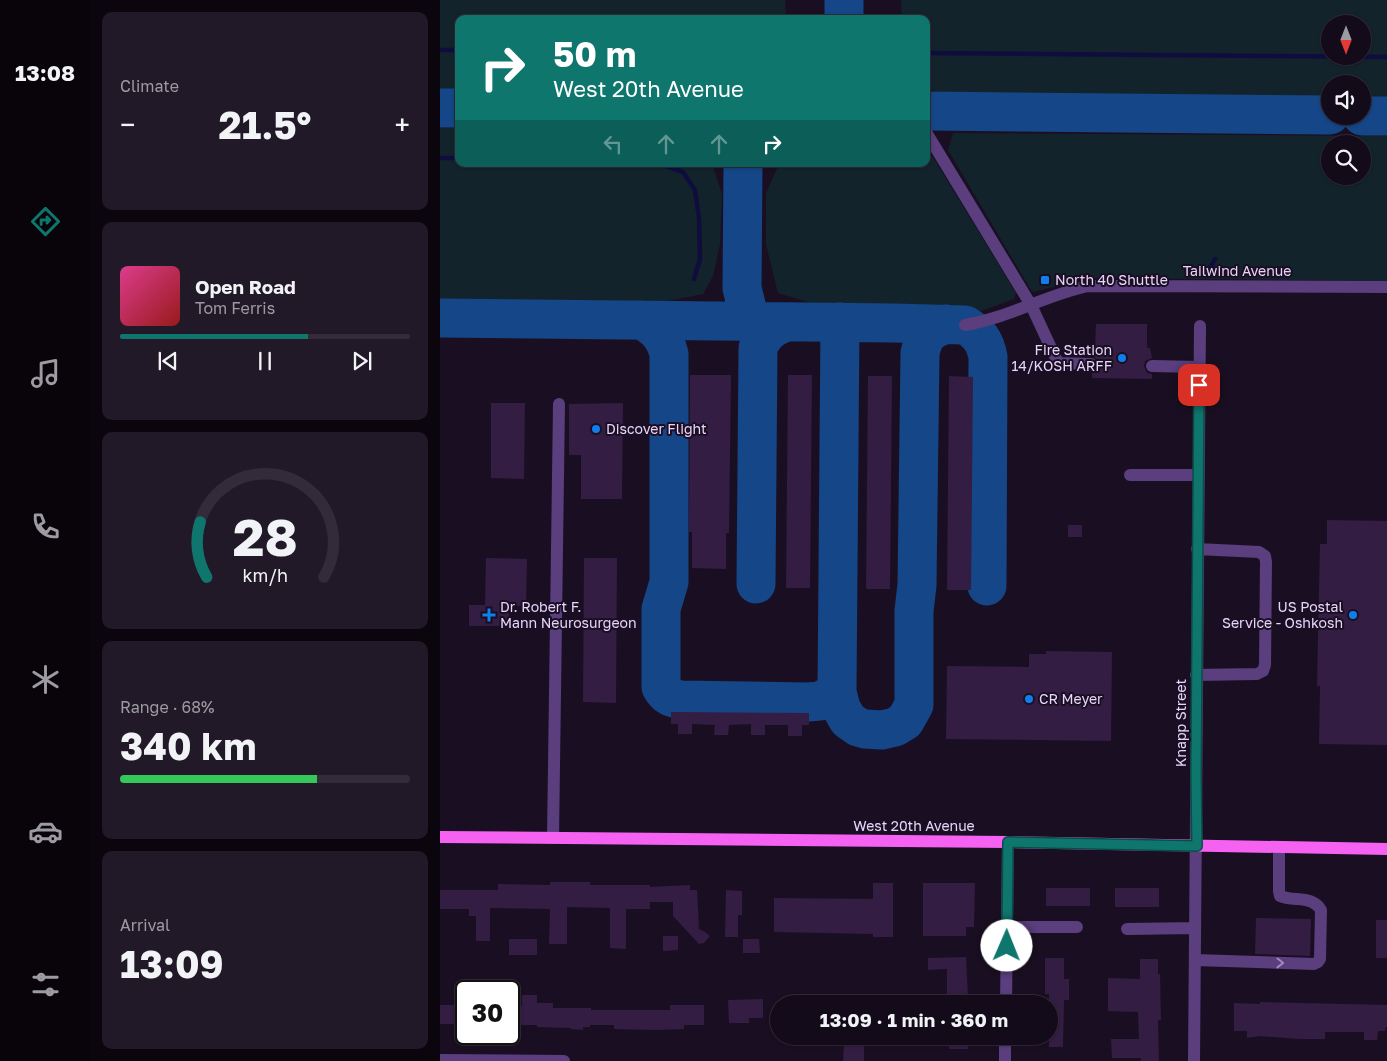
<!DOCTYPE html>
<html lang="en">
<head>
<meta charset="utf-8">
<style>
  :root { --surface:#140b1a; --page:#211927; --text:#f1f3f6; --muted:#9d9ba2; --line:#332b39; --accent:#0f766e }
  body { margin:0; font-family:"Golos Text",sans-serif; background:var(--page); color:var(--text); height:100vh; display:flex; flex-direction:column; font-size:19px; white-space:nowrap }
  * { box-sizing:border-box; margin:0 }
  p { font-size:16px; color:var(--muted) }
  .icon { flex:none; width:28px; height:28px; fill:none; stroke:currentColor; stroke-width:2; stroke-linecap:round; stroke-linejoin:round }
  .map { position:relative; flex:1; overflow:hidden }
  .drawer { display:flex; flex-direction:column; gap:12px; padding:12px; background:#0b060e; width:350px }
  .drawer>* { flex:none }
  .top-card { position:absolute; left:15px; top:15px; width:475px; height:152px; border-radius:10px; box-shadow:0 1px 4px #0004,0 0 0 1px var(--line); background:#0f766e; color:#fff; overflow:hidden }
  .needle { width:32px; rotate:180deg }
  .fabs { position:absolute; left:881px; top:15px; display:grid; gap:10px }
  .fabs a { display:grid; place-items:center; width:50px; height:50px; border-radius:50%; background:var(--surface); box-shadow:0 1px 4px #0004,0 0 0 1px var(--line); font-size:25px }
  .speed { position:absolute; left:15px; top:980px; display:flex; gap:10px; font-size:25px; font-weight:700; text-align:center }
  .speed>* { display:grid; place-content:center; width:65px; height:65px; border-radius:50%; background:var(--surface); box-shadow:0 1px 4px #0004,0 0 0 1px var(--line); line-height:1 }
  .speed .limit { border:2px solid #111; border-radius:8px; background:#fff; color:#111 }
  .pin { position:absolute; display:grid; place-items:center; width:42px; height:42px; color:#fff; margin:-21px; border-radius:10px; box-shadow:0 2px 8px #0006 }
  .me { position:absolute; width:55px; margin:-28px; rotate:1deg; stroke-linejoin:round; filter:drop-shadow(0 0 4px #0008) }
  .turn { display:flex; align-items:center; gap:18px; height:105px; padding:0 15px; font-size:22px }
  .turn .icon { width:65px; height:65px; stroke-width:2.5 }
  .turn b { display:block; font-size:35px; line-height:42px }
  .lanes { display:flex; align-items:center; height:48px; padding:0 15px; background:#0003; justify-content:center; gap:25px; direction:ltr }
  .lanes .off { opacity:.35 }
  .big { font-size:38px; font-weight:700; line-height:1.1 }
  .drawer .card { flex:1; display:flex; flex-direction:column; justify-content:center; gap:8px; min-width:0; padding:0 18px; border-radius:10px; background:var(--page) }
  .drawer .dial { align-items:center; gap:0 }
  .dial svg { height:130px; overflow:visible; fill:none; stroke:var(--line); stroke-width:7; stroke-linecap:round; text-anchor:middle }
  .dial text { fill:var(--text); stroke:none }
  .song { display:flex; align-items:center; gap:15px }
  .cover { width:60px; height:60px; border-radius:8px; background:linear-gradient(135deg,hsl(330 70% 55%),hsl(0 70% 35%)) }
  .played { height:5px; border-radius:2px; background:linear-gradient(90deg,var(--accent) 65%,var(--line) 65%) }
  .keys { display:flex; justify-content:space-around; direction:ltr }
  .heat { display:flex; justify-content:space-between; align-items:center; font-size:28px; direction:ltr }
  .charge { height:8px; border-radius:4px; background:linear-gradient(90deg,#34c759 68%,var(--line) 0) }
  .trip { position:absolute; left:330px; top:995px; width:288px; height:50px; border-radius:25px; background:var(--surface); box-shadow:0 1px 4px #0004,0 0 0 1px var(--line); font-weight:700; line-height:50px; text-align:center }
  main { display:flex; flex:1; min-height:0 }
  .menu { display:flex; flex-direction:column; width:90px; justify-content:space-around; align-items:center; background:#08040a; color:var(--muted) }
  .menu .icon { width:35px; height:35px }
  .menu .on { color:var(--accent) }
  .menu b { font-size:22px; color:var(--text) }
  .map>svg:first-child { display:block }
  .green { fill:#13232c; fill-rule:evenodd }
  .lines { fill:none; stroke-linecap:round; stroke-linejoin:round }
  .stream { stroke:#0f0d3e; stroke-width:4.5 }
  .taxiway { stroke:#154687; stroke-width:39 }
  .building { fill:#331d42 }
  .minor { stroke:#5a3e7e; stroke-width:12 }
  .major { stroke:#f562f1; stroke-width:12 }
  .oneway { stroke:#a289bd }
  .route-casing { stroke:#0a4d48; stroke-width:12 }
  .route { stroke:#0f766e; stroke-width:9 }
  .poi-dot { fill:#107eec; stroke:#1a0f22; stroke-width:2 }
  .labels { text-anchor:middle; stroke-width:4; stroke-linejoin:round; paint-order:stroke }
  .street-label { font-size:14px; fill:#e9d4fc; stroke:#1a0f22 }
  .poi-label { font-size:14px; fill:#e9d4fc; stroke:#1a0f22; text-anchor:start }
</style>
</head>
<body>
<main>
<nav class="menu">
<b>13:08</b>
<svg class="icon on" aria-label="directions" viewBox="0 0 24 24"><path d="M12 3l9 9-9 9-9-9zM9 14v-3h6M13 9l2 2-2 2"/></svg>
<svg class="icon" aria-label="music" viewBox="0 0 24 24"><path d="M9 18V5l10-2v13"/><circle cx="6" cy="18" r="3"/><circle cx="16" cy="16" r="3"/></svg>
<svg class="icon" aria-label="phone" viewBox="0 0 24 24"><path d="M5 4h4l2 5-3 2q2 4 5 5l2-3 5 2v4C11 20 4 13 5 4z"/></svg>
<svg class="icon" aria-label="climate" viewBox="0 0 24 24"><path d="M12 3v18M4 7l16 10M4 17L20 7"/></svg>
<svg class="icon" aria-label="car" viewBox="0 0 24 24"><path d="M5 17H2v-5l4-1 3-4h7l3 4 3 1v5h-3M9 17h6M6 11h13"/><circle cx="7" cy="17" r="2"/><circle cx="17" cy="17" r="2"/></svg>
<svg class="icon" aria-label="filters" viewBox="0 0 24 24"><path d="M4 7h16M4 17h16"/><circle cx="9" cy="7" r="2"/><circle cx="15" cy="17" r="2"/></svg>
</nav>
<section class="drawer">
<div class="card"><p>Climate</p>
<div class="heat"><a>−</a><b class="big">21.5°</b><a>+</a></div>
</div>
<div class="card">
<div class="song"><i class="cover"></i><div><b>Open Road</b><p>Tom Ferris</p></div></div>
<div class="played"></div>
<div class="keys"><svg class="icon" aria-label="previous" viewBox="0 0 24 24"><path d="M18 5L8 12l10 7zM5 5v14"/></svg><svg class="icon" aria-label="pause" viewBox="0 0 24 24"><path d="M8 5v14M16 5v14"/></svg><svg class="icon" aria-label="next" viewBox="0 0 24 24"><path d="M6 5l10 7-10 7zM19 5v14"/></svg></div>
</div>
<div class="card dial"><svg viewBox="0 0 100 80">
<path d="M14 69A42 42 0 1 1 86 69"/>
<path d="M14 69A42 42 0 0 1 10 35" stroke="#0f766e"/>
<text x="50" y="56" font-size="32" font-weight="700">28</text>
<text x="50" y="72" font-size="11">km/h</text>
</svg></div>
<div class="card"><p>Range · 68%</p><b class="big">340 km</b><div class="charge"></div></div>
<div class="card"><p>Arrival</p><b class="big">13:09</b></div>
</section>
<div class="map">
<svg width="947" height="1061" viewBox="0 0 947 1061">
  <rect width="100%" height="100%" fill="#1a0f22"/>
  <path class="green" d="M0,0H345L346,19H19V91H0Z
    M461,0H947V99L923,98L922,84H890V98L503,94L486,89V19H462ZM890,24H922V56H890Z
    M0,128H19V164H272L282,194L280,244L273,276L263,294L212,304L151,310L0,308Z
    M513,133L947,136V281L647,278L594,292L591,290L508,150ZM890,144H922V176H890Z
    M486,146L576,293L574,299L541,311L525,313L388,308L338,293L326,244V193L339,164H486Z"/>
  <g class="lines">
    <path class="stream" d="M0,50H19
      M486,53L947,57
      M0,158H19
      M133,164L190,165
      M220,164L243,172L255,190L259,218L260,259L254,279
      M771,266L775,259"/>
    <path class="taxiway" d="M404,19V0
      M0,108H19
      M486,111L890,115
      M922,116H947
      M303,164L302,288L310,321
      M0,318L454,323L525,325C539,333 545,341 548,357L547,586
      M200,320C216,327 225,337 229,354V582L221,609V687C226,696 231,698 241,700L368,702L380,701L397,692
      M400,322L397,692L401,708L408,720L418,727L425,729L442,730L455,727L465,721L474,705V611L477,585L480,353C484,335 489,330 506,324
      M316,584L318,348C324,333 333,326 348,322"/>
  </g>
  <path class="building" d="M656,324H707V348H710L712,358L705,361L704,366L707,373L712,374V379L652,378V372L658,369L659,365L658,360L652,356V348H655Z
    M250,375H291L289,533H286V569L252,568V532H249Z
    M348,375H372L370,588H346Z
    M428,376H452L450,589H426Z
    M509,376L533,377L531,590H507Z
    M51,403H85L84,479L51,478Z
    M183,403L182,499H141V455H129V404Z
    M887,520L947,521V745L879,744L880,686H877L880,544H887Z
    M628,525H642V537H628Z
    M46,558L87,559L86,606H69V626H29V605H45Z
    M144,558H177L176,703L143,702Z
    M606,651L672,652L671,741L506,739L507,666L589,667V654H606Z
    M231,712L369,713V725H362V736H348V725H325V735H311V724L289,725L288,735H274L275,725L252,724V734H238V724H231Z
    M110,882H150V885H210V887L250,885V890H257L259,929L265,932L270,936L264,943L259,944L233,916V902H210V909H186V949L170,948V908L127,907V944H109L110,909L50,908V941H36V916H29V909H0V890H58V884L110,885Z
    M433,883H453V937H433V934L334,932V898L433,899Z
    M483,883H535L534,927H526V936H483Z
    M606,888H650V906H606Z
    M675,888H719V907H675Z
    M286,890L302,891V915H298V937H285Z
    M816,918L871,919L870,956L815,954Z
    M936,920H947V958H936Z
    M223,936H238V950L223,951Z
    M69,939H97V955H69Z
    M303,939H319L320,953H303Z
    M526,957L528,998H507V969L488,970V958Z
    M605,958H624V979H629V1000H624L623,1047H609V994H605Z
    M700,959H718V974H720L721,1020H718L719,1061H701V1058H672L671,1039H699L698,1012L668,1011V978L700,979Z
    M82,995H97V1003H113V1008H151V1010H230V1005H264V1025H244V1029L217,1030L174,1029V1025H150V1027H143V1030L131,1029V1028L97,1027V1025H69V1006H82Z
    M323,999V1018H309V1023H289L288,1000Z
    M820,1002L947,1005V1027H946L945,1031H938L937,1040H924V1032H885V1039H859L820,1036L807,1038V1031H794V1003L820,1004Z
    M0,1005H26V1024H0Z
    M509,1036H528V1049H509Z
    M404,1044H424V1061H403Z"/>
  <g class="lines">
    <path class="minor" d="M486,132L591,305L618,363L651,364
      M525,325C568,318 606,295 648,286L947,287
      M712,366L759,367
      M690,475H758
      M756,675L817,674L823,671L825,665L826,562L825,556L819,552L757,549
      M113,838L119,404
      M567,927H637
      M687,929L755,928
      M755,960L874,964L878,962L880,959L881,910C872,895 854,902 840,896L839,891V847
      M566,1004L568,842
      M0,1060L124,1061
      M565,1061V1036
      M754,1061L760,326"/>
    <path class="major" d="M0,837L568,842L947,849"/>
  </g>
  <defs><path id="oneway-chevron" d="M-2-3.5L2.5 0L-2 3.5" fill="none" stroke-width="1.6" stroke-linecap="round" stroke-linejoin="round" transform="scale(1.25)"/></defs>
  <use class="oneway" href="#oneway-chevron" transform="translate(840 963) rotate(1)"/>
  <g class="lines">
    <g class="route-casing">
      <path id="route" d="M567,946L568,842L757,846L756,773L759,385"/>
    </g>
    <use href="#route" class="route"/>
  </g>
  <g class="poi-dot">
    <rect x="600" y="275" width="10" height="10" rx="2.5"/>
    <circle cx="682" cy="358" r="5"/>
    <circle cx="156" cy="429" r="5"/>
    <path d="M46.5 607.5h5v5h5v5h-5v5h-5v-5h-5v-5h5z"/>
    <circle cx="913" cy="615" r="5"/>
    <circle cx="589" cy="699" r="5"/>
  </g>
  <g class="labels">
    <g class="street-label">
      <text x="797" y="276">Tailwind Avenue</text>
      <text transform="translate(741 723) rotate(-90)" y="5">Knapp Street</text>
      <text x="474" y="831">West 20th Avenue</text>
    </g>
    <g class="poi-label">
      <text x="615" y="285">North 40 Shuttle</text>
      <text x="672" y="355" text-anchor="end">Fire Station<tspan x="672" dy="16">14/KOSH ARFF</tspan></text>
      <text x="166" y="434">Discover Flight</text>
      <text x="60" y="612">Dr. Robert F.<tspan x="60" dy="16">Mann Neurosurgeon</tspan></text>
      <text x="903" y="612" text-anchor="end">US Postal<tspan x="903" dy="16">Service - Oshkosh</tspan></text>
      <text x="599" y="704">CR Meyer</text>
    </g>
  </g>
</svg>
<div class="fabs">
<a><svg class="needle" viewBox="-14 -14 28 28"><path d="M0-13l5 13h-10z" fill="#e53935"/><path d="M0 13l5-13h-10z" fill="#9d9ba2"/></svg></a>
<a><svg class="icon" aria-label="sound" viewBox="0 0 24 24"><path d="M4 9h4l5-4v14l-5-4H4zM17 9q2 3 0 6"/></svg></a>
<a><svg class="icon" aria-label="search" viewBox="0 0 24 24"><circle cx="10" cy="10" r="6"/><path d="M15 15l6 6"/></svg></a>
</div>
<div class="speed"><div class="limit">30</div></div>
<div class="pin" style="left:759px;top:385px;background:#d93025"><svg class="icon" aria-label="arrive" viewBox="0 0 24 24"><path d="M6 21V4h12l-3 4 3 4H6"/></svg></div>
<svg class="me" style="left:567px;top:946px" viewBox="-20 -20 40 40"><circle r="19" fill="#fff"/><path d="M0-13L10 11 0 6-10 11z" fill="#0f766e"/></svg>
<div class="trip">13:09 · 1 min · 360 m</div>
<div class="top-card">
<div class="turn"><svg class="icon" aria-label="right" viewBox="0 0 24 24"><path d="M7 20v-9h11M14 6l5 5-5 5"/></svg><div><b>50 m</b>West 20th Avenue</div></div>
<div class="lanes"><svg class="icon off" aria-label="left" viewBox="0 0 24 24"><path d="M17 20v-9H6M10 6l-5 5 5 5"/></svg><svg class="icon off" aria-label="ahead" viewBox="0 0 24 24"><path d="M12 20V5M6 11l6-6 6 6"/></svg><svg class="icon off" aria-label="ahead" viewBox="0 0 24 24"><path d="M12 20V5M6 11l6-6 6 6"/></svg><svg class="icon" aria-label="right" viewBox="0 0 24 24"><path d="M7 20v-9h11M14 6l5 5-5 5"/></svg></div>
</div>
</div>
</main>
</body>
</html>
